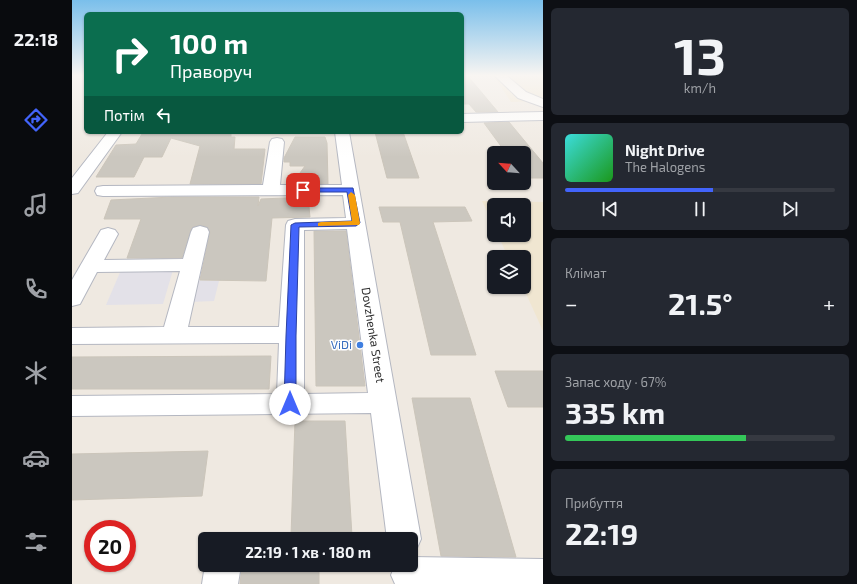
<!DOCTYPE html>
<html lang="uk">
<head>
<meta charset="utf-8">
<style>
  :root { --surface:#171b24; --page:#242831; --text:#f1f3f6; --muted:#9ea1a6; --line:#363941; --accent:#4264fb }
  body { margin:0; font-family:"Exo 2",sans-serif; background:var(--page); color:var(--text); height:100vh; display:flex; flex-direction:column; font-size:15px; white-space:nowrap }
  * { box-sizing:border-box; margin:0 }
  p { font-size:13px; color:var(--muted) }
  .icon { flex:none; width:22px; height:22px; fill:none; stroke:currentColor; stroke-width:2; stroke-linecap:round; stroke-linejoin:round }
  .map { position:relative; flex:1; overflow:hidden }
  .drawer { display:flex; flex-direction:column; gap:8px; padding:8px; background:#0d0f14; width:314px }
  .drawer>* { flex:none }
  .banner { position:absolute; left:12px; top:12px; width:380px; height:122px; border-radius:6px; box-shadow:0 1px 3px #0004; background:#0b6e4f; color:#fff; overflow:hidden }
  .needle { width:26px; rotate:296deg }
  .buttons { position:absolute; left:415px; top:146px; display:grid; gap:8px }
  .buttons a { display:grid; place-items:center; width:44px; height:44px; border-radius:6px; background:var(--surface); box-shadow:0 1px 3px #0004; font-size:20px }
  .speed { position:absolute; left:12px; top:520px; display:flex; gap:8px; font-size:20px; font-weight:700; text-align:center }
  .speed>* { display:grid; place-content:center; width:52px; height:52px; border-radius:50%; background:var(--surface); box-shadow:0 1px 3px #0004; line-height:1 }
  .speed .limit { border:6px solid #d22; background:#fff; color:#111 }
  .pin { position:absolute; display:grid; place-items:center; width:34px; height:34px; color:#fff; margin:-17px; border-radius:8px; box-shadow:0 2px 6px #0006 }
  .me { position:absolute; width:44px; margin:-22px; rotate:0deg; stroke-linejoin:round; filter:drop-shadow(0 0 3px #0008) }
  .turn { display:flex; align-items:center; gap:14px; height:84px; padding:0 20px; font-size:18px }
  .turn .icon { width:52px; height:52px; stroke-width:2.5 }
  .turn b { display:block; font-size:28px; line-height:34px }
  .then { display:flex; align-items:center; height:38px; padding:0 20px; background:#0003; gap:8px; font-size:15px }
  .big { font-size:30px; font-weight:700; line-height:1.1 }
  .drawer .card { flex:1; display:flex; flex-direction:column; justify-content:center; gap:6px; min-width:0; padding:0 14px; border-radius:6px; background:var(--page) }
  .drawer .dial { align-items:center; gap:0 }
  .dial b { font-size:52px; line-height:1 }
  .song { display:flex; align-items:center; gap:12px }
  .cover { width:48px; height:48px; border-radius:6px; background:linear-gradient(135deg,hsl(180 70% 55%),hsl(120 70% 35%)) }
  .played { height:4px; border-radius:2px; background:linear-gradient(90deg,var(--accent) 55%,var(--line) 55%) }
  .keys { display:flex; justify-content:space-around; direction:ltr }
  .heat { display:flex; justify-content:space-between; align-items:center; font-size:22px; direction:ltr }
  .charge { height:6px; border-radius:3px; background:linear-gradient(90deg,#34c759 67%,var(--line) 0) }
  .trip { position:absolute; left:126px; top:532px; width:220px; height:40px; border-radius:6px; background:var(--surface); box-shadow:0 1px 3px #0004; font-weight:700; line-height:40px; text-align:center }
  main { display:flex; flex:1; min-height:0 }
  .tabs { display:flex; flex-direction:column; width:72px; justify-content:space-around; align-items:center; background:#090b0e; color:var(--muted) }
  .tabs .icon { width:28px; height:28px }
  .tabs .active { color:var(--accent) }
  .tabs b { font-size:18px; color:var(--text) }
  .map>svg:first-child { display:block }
  .industrial { fill:#e3e1e8 }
  .education { fill:#f0e6d1 }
  .building { fill:#cbc7bf; stroke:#cbc5ba }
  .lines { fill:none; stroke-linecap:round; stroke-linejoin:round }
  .minor-casing { stroke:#b4b7c1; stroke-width:2 }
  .minor { fill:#fff; fill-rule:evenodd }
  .route { fill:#4264fb; stroke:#2b41a3 }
  .slow { fill:#f59e0b }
  .shop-dot { fill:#3f7fe0; stroke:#fff; stroke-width:1.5 }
  .labels { text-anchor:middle; stroke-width:3; stroke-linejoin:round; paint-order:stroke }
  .street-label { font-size:12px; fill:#2e2e2e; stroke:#fff }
  .shop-label { font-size:12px; fill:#366cbe; stroke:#fff; text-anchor:end }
</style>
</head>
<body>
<main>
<nav class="tabs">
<b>22:18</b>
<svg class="icon active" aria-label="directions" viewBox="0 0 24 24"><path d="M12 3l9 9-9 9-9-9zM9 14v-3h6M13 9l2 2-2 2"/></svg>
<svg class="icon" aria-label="music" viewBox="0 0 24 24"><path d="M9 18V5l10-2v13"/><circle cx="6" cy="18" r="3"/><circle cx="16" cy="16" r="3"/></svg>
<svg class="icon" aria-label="phone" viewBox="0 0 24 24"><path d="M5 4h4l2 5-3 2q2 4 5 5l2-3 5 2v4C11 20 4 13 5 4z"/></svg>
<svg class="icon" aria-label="climate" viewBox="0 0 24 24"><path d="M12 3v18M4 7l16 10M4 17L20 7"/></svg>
<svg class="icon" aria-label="car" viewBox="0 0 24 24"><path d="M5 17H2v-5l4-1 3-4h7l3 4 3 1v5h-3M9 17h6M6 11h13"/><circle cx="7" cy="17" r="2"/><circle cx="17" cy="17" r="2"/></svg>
<svg class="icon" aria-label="filters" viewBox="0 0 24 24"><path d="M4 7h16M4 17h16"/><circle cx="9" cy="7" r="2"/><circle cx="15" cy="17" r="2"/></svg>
</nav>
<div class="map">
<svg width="471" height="584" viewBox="0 0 471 584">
  <rect width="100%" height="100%" fill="#efe9e1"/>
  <path class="industrial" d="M49,270H101L91,304L34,305Z
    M123,280L147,281L142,301L118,302Z"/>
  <path class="education" d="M421,75H471V101L439,102Z
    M410,201L471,202V331L451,287H452V257H436L426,235H452V205H422V226Z"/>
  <path class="building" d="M390,75H395L426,112H404L397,104H390Z
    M437,122L471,163V178H452V153H434L412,123Z
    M76,132H159V137H163L162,149H193L189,184H118L128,146L99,138L90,157H72L62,177H24L44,145L64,144L70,134H75Z
    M303,132H331L347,178H315Z
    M223,137H253L255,143L256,184H220L233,166H218V162H212V158Z
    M100,197H187L186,206L189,199L236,197L238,217L200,218L194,281L128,280L138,232L135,227L128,225L120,227L110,258H55L69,219H32L39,200Z
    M307,207H393L400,221L361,222L404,355H359L328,222H311Z
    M242,231H274L293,386H244Z
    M199,356L197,389H0V357Z
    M423,371H471V407H436Z
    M340,398H398L444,557L369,556Z
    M223,421H273L280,536H219Z
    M136,451L130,496L0,500V454Z
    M170,565H247V584H168Z"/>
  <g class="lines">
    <g class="minor-casing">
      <path id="minor" d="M422,75H434L454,92L471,99V107L446,98Z
        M471,112V120L390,122V114Z
        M36,132H50L6,193L0,194V178Z
        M263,132H277L349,539L344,550L339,552V539H315L299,413L0,416V396L205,394L207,343L0,344V328L92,327L108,271L25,272L8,304L0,306V280L29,230L36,228L43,230L46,234L32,260L111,259L119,232L121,228L128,226L135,228L137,232L116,327H207L214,225L216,221L223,219L274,218L271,195L31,196L25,195L23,191L25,187L31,186L191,185L198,142L200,139L205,138L210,139L212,142L208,185H270ZM275,229L296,393L232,394V230Z
        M339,557L471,559V584H323L319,575L323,565H339Z
        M133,565H169L166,584H130Z"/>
    </g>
    <use href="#minor" class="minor"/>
  </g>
  <linearGradient id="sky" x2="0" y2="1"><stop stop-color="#7abfeb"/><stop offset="0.48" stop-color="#f8f5f2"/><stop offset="1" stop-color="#f8f5f2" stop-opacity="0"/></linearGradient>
  <rect width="471" height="157" fill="url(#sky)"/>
  <path class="route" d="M228,188H281L288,223L284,226L227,227L224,336V404L222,406L218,408L214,406L212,404L214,336L219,225L223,223L280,221L275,192H231L227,190Z"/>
  <path class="slow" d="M279,192L283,195L288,223L287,225L246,226V223L249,222L280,221L276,195Z"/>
  <circle class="shop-dot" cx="288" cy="345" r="4"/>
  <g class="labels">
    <g class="street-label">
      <text transform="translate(301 335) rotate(81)" y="4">Dovzhenka Street</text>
    </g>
    <g class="shop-label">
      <text x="280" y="349">ViDi</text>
    </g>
  </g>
</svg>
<div class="buttons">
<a><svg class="needle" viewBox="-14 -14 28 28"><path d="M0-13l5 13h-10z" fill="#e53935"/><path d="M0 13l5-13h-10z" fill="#9ea1a6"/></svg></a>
<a><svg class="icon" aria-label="sound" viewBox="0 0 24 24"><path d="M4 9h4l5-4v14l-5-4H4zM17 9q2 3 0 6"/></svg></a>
<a><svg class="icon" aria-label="layers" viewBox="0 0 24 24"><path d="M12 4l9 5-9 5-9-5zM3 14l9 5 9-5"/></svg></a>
</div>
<div class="speed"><div class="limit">20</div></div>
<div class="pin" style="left:231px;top:190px;background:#d93025"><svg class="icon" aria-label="arrive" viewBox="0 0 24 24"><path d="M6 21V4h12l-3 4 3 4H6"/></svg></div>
<svg class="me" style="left:218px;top:404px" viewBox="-20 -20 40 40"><circle r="19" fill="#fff"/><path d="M0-13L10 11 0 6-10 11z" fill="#4264fb"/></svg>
<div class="trip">22:19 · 1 хв · 180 m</div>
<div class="banner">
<div class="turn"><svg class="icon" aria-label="right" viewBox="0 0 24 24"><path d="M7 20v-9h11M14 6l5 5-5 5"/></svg><div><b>100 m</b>Праворуч</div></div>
<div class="then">Потім<svg class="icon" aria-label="left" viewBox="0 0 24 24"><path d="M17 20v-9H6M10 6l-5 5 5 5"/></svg></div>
</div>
</div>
<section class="drawer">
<div class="card dial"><b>13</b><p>km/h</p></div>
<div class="card">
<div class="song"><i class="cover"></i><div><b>Night Drive</b><p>The Halogens</p></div></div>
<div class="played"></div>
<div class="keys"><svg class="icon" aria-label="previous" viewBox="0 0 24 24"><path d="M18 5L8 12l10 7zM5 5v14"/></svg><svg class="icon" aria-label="pause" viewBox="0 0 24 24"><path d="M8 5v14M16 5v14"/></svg><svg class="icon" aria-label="next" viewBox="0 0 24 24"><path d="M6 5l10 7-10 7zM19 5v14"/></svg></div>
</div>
<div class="card"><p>Клімат</p>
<div class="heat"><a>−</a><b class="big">21.5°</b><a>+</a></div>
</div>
<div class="card"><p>Запас ходу · 67%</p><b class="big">335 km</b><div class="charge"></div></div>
<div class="card"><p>Прибуття</p><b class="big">22:19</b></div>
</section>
</main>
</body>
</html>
